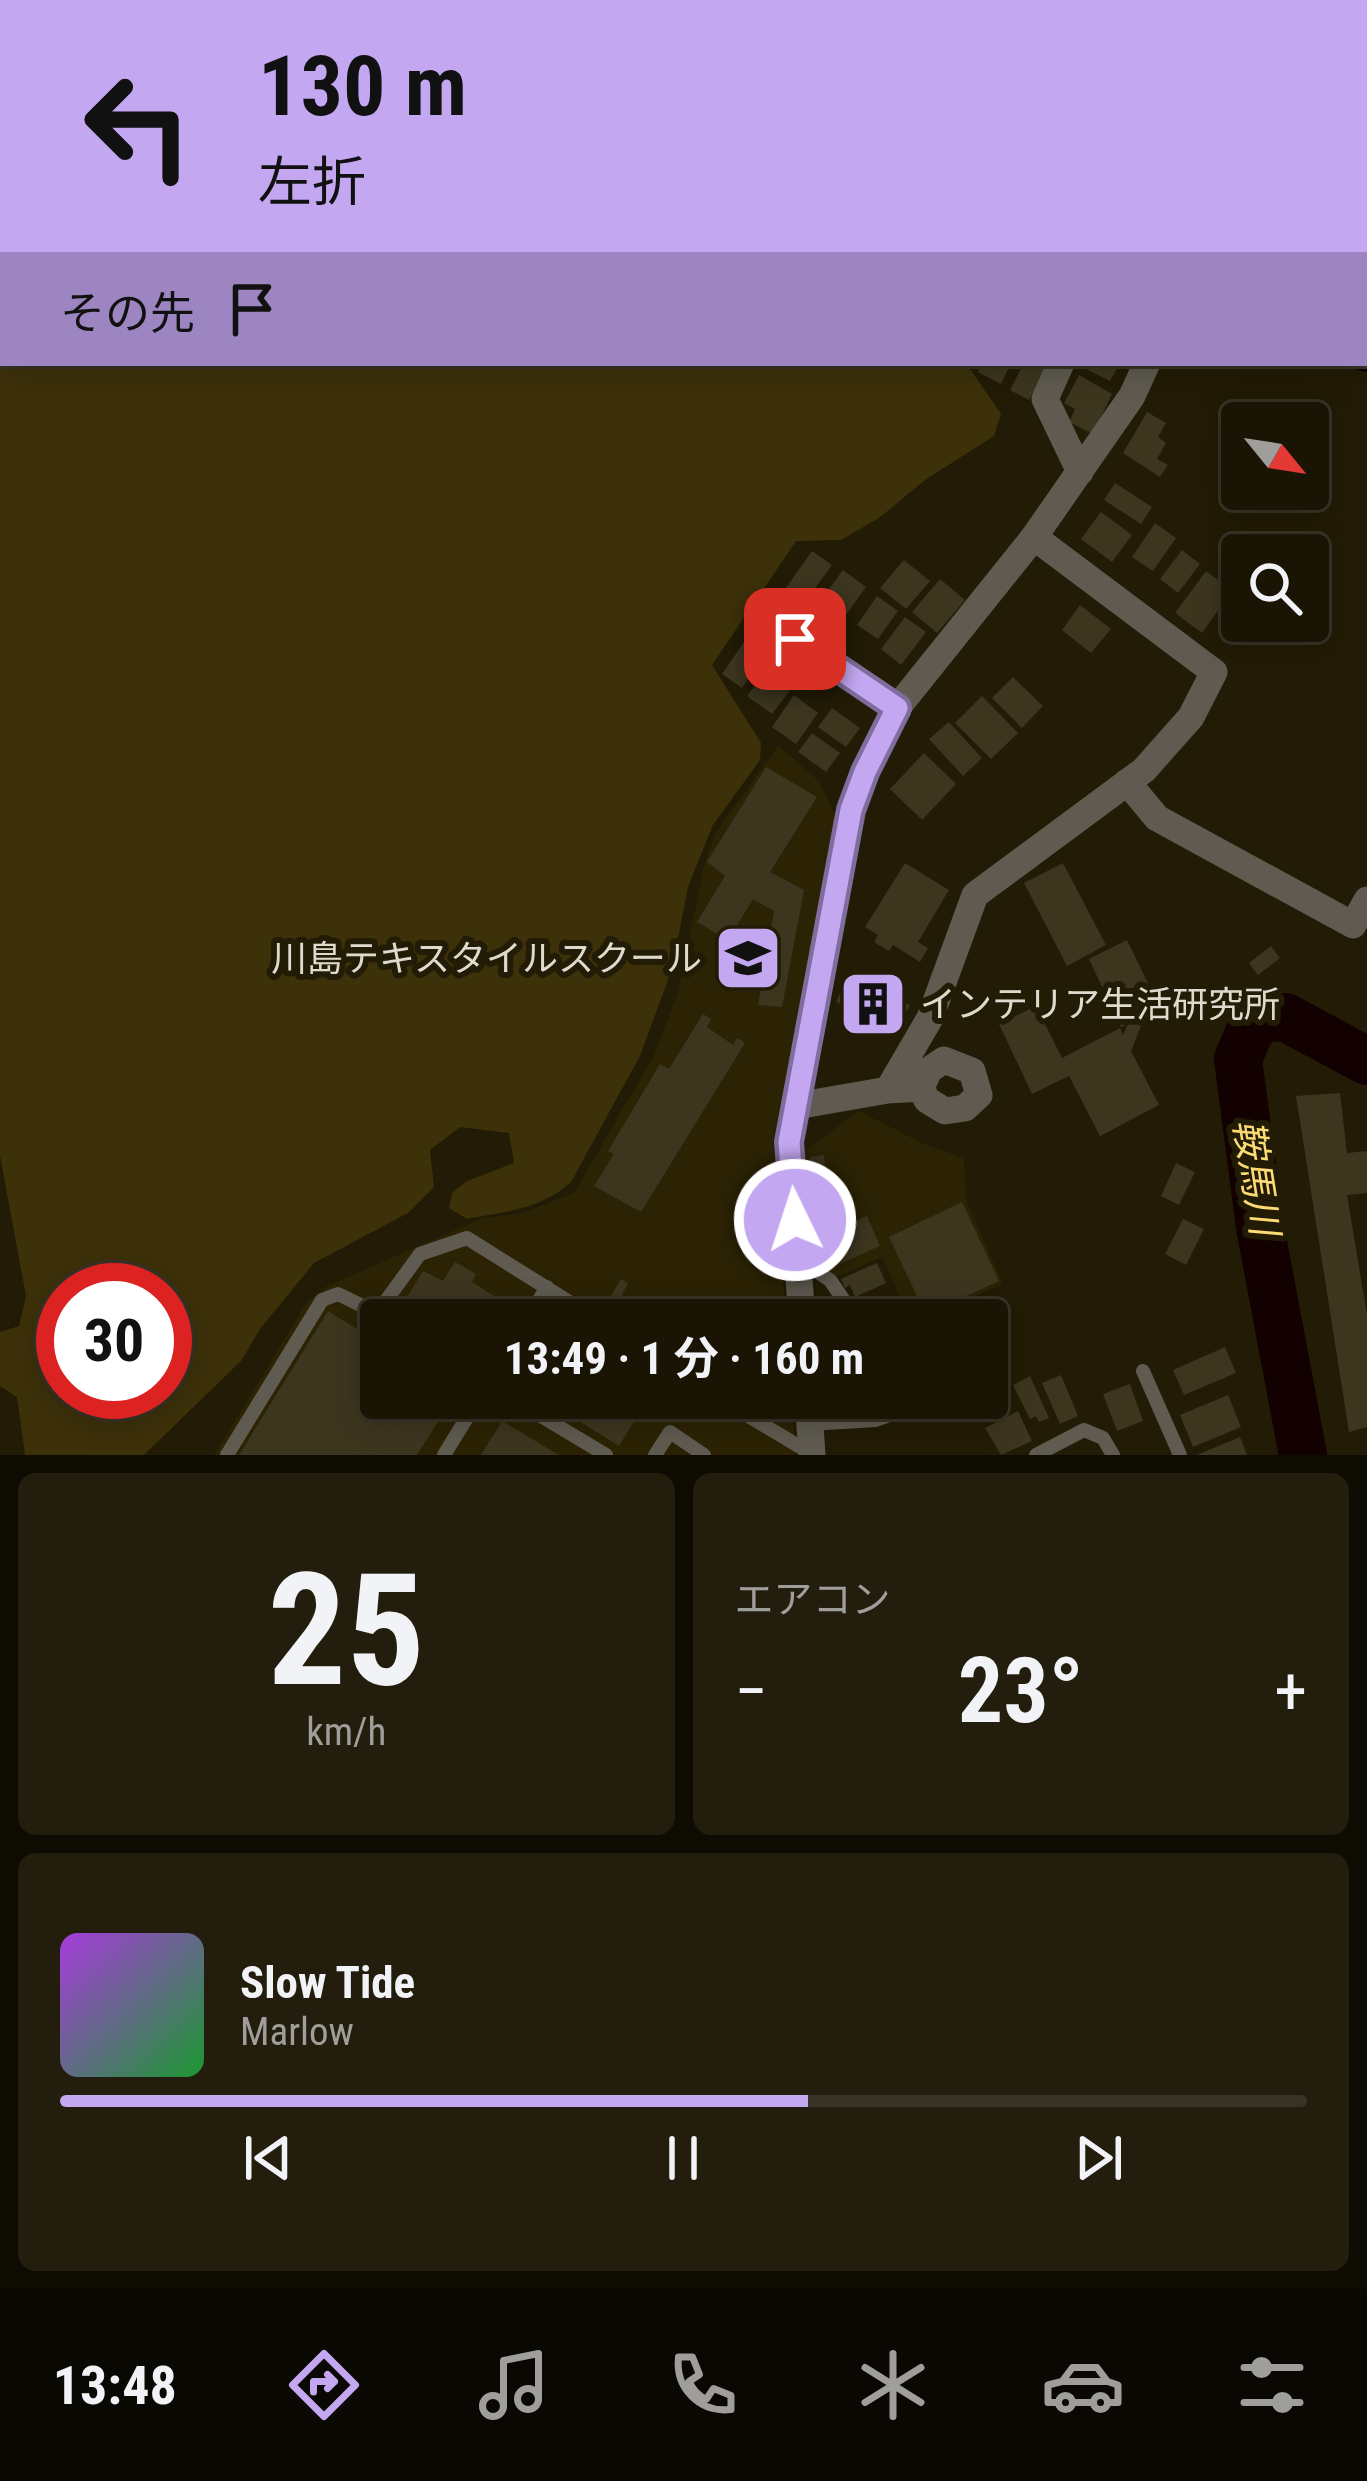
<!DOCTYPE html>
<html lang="ja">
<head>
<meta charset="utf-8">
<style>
  :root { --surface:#1a1404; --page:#231d0e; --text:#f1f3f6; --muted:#9f9e9a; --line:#383326; --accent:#c4a7f1 }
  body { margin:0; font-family:"Roboto Condensed","Noto Sans JP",sans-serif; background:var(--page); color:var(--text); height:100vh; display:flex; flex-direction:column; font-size:45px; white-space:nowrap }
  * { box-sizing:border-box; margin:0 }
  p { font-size:39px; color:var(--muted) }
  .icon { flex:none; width:66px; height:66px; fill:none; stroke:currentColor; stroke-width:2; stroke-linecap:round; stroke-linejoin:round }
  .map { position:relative; height:1455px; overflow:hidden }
  .drawer { display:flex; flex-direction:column; gap:18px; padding:18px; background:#0e0b02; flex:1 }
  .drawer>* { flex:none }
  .hud { position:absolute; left:0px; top:0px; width:1368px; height:366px; box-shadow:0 6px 30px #0003,0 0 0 3px var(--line); background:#c4a7f1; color:#111; overflow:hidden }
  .needle { width:78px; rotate:120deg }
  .controls { position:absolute; left:1221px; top:402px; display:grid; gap:24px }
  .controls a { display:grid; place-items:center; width:108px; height:108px; border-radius:12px; background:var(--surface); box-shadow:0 6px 30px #0003,0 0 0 3px var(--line); font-size:60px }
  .speed { position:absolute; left:36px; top:1263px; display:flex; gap:24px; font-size:60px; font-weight:700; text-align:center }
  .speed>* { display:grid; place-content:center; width:156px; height:156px; border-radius:50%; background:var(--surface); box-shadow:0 6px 30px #0003,0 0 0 3px var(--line); line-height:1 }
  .speed .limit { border:18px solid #d22; background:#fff; color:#111 }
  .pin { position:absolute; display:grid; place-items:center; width:102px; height:102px; color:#fff; margin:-51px; border-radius:24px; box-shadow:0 6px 18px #0006 }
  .me { position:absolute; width:132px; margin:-66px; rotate:356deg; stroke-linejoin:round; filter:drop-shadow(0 0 9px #0008) }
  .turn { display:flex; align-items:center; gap:42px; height:252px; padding:0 60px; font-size:54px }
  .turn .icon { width:156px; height:156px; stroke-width:2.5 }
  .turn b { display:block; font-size:84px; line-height:102px }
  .then { display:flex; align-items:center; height:114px; padding:0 60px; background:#0003; gap:24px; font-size:45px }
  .big { font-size:90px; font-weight:700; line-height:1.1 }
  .drawer .tile { flex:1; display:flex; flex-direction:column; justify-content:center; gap:18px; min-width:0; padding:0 42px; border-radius:18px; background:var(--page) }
  .drawer .dial { align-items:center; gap:0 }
  .dial b { font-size:156px; line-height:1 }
  .song { display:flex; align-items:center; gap:36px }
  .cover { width:144px; height:144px; border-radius:18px; background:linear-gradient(135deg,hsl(280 70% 55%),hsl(130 70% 35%)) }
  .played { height:12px; border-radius:6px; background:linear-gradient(90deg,var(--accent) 60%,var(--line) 60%) }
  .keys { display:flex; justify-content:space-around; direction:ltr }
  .heat { display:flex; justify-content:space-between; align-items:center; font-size:66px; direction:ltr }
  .drawer .tiles { flex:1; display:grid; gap:18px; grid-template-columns:1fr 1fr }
  .tile:last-child { grid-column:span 2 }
  .trip { position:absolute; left:360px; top:1299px; width:648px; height:120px; border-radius:12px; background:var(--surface); box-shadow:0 6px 30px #0003,0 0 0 3px var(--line); font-weight:700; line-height:120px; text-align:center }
  .menu { display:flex; height:192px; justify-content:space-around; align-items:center; background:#0a0802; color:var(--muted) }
  .menu .icon { width:84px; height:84px }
  .menu .current { color:var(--accent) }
  .menu b { font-size:54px; color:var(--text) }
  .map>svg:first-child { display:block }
  .built { fill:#2c2304 }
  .green { fill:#3d310a; fill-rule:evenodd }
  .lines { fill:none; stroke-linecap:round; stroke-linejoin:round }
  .river { stroke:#120100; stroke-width:48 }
  .building { fill:#3d361f }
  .service { stroke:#5f5b50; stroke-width:14 }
  .minor { stroke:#5f5b50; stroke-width:27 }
  .route-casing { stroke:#7f6d9d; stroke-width:30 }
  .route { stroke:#c4a7f1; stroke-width:21 }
  .labels { text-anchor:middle; stroke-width:12; stroke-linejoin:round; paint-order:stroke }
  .poi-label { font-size:36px; fill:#dfdacd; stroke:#221b05; text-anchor:end }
  .water-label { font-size:39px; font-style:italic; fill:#fbda73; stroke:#221b05 }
</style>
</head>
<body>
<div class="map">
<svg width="1367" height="1455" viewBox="0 0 1367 1455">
  <rect width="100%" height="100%" fill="#221b05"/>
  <path class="built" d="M778,746L819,781L839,823L773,1142L786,1320H381V1398H791L796,1455H214L307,1302L327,1286L483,1218L522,1213L574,1193L655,1053L678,992L705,862L716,832Z
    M859,1111L924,1144L964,1158L966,1200L1003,1284L920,1320H910L882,1257L833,1278L810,1242L811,1202L803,1152Z"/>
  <path class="green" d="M0,0H1243L3,3V363H966L1001,414L994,436L925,480L879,518L841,540L796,541L712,665L761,743L760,760L713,825L688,887L672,969L640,1056L571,1182C542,1209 505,1212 467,1219L449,1208L452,1193L467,1181L514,1163L509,1133L460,1127L430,1150L434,1187L408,1213L314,1263L260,1329L241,1361L144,1455H25L17,1397L0,1386V1332L19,1326L26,1296L0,1156ZM63,1290H165V1392H63Z"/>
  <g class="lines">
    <path class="river" d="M1367,322V348
      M1303,1455L1260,1227L1238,1059L1250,1031L1263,1018L1285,1017L1367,1061"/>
  </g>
  <path class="building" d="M983,363H1011L1001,384L978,372Z
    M1024,363H1049L1029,400L1010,390Z
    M1089,363H1120L1110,381L1086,369Z
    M1079,375L1112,394L1093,434L1069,422L1075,409L1064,403Z
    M1147,412L1166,423L1158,437L1166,443L1157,459L1168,465L1160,477L1123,453Z
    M1115,483L1152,507L1141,524L1104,500Z
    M1101,512L1132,535L1112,562L1081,539Z
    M1155,523L1176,538L1153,571L1132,557Z
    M1182,550L1200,564L1178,593L1160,579Z
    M812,551L832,565L794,617L775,603Z
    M904,560L930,581L906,609L880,588Z
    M843,570L866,587L841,622L817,605Z
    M1206,571L1226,586L1220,592L1227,598L1202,633L1175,613Z
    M940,579L965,600L937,633L912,612Z
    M877,596L898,611L878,639L857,625Z
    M1080,605L1111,629L1091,653L1062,630Z
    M905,617L926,632L901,665L881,649Z
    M746,639L766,652L742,688L722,674Z
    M769,667L794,685L772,714L747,696Z
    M1013,677L1043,706L1022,728L992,698Z
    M794,695L818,713L796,744L772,727Z
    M982,696L1018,733L991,759L955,723Z
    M832,708L860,728L846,747L818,727Z
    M949,722L982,758L963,776L929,739Z
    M812,733L840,753L826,772L798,752Z
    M924,753L956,784L922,820L890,789Z
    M766,767L817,797L770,872L804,890L782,1007L758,1005L774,911L753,899L728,940L697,922L725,876L707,862Z
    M905,863L949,890L918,942L928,948L920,962L893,945L889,951L874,942L878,935L865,927Z
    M1063,863L1106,945L1067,966L1024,883Z
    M1127,940L1160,1008L1145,1016L1131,1051L1159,1105L1100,1136L1069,1076L1032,1094L999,1024L1036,1006L1062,1058L1120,1028L1123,1035L1128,1024L1121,1027L1089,959Z
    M1271,946L1280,958L1258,975L1249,963Z
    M848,976L910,1005L896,1031L836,1002Z
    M703,1014L711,1019L707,1027L733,1045L737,1038L745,1043L641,1212L594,1186L614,1154L608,1151L660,1064L669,1069Z
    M1340,1093L1347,1153L1367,1151V1193L1347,1195L1367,1315V1427L1349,1432L1296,1096Z
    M824,1155L827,1181L813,1183L810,1157Z
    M1176,1163L1195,1172L1179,1205L1161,1196Z
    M962,1202L999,1281L926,1315L889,1237Z
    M867,1216L880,1246L835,1266L822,1235Z
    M1183,1219L1204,1229L1186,1265L1165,1254Z
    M455,1262L476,1274L472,1282L494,1296L479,1320H393L423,1271L443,1281Z
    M877,1263L886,1283L855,1297L850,1285L845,1288L841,1279Z
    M621,1279L628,1283L622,1295L664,1320H639L608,1301Z
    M900,1303L908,1320H877L874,1315Z
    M328,1311L381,1344V1398H453L417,1455H239Z
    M1225,1347L1236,1373L1184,1395L1173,1370Z
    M1061,1375L1078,1416L1060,1424L1042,1383Z
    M1030,1376L1049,1418L1039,1422L1036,1416L1030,1419L1013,1385Z
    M1130,1384L1143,1421L1117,1431L1103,1394Z
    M1228,1395L1241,1427L1193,1447L1180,1415Z
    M542,1398H648L619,1446Z
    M842,1398H885V1400L868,1404V1408L852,1409V1402H842Z
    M1018,1411L1032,1441L1001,1455L985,1428Z
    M502,1421L559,1455H481Z
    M1240,1437L1247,1455H1197Z"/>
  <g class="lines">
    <path class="service" d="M799,1260L830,1280L857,1320
      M527,1320L547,1287
      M1143,1371L1180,1455
      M511,1398L606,1455
      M718,1398L812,1454
      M809,1424L876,1420L906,1409
      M227,1455L322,1300L338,1294L377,1313L420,1254L467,1238L598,1320
      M444,1455L479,1398
      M655,1455L670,1432L704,1455
      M1036,1455L1084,1430L1103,1438L1113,1455"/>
    <path class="minor" d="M1365,13L1367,12
      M1061,363L1045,399L1080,472
      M795,639L897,708
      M1127,782L1157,818L1353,925L1367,900
      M888,1090L921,1088L927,1100L945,1111L965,1108L979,1095L972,1071L944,1060L929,1070L921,1088
      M796,1106L888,1090L930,1018L975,895L1144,770L1191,717L1214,672L1034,537
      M802,1320L789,1142L852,810L865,772L897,708L1034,537L1132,396L1147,363
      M808,1398L812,1455"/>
  </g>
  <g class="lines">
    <g class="route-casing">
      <path id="route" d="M795,639L897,708L865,772L851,810L789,1142L795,1220"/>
    </g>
    <use href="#route" class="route"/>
  </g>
  <defs>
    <g id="school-square" transform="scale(3.45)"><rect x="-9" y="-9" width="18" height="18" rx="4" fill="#c4a7f1" stroke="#221b05"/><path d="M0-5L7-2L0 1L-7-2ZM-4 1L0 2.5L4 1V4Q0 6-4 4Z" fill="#111"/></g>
    <g id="building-square" transform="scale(3.45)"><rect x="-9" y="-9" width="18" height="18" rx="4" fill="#c4a7f1" stroke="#221b05"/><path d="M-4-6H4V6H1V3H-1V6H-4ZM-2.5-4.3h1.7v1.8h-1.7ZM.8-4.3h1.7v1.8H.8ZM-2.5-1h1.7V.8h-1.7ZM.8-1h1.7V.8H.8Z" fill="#111"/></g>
  </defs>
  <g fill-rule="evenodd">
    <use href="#school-square" x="748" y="958"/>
    <use href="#building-square" x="873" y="1004"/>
  </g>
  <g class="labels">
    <g class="poi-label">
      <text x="702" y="971">川島テキスタイルスクール</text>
      <text x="920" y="1017" text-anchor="start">インテリア生活研究所</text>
    </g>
    <g class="water-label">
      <text transform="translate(1257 1177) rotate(81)" y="14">鞍馬川</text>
    </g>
  </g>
</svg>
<div class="controls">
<a><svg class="needle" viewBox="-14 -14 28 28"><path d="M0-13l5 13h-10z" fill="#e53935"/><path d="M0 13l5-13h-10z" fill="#9f9e9a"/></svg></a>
<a><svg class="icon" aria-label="search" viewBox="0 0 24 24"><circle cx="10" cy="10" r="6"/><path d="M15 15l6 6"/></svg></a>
</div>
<div class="speed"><div class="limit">30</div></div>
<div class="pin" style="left:795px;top:639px;background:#d93025"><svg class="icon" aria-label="arrive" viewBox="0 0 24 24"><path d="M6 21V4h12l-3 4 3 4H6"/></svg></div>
<svg class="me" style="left:795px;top:1220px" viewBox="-20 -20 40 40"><circle r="17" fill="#c4a7f1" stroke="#fff" stroke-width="3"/><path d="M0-11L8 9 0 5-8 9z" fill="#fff"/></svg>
<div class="trip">13:49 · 1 分 · 160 m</div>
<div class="hud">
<div class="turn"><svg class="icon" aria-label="left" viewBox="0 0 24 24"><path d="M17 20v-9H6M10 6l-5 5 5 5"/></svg><div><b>130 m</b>左折</div></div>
<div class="then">その先<svg class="icon" aria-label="arrive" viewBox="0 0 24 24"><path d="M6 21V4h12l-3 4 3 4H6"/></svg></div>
</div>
</div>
<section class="drawer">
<div class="tiles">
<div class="tile dial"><b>25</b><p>km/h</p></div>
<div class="tile"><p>エアコン</p>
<div class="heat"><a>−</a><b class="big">23°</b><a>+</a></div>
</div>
<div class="tile">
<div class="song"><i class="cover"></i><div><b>Slow Tide</b><p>Marlow</p></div></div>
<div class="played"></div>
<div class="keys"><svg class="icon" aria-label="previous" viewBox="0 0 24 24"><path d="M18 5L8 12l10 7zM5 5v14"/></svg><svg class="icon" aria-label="pause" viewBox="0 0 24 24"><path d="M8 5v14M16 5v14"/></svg><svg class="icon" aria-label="next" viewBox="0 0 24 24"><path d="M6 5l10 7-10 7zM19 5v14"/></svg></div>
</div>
</div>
</section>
<nav class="menu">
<b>13:48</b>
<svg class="icon current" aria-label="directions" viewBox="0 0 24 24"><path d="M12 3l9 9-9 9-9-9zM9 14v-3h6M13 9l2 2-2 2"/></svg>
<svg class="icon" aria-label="music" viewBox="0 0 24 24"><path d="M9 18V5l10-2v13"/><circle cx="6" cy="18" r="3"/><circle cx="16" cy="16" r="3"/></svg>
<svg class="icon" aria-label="phone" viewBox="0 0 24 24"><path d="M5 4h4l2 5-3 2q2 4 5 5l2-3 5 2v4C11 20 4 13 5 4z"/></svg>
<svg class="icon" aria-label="climate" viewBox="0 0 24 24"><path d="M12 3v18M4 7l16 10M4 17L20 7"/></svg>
<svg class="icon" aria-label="car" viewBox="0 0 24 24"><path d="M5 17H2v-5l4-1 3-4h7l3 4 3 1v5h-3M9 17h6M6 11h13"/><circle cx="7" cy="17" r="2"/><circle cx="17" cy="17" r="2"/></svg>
<svg class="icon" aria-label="filters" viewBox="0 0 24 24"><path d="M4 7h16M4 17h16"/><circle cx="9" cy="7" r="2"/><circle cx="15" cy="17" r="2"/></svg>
</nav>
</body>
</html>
